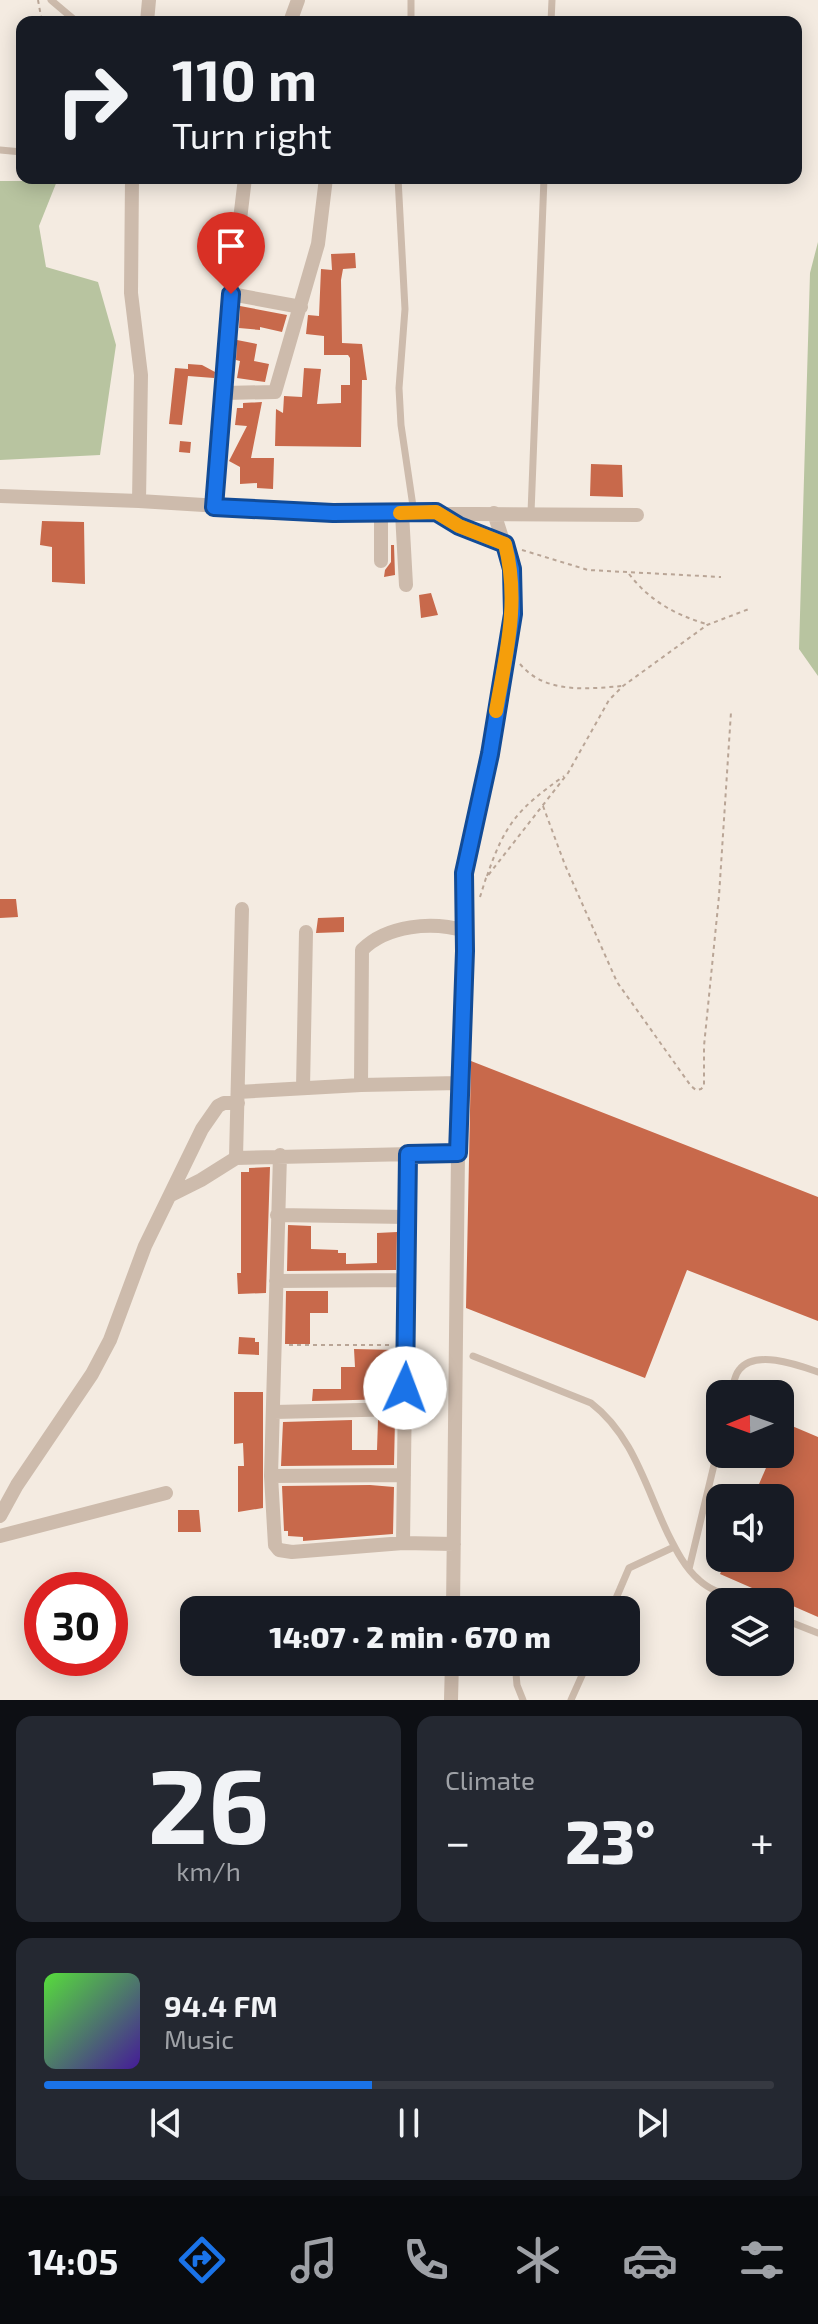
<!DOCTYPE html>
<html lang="en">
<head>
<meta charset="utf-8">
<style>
  :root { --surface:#171b24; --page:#242831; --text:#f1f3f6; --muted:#9ea1a6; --line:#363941; --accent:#1a73e8 }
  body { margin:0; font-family:"Exo 2",sans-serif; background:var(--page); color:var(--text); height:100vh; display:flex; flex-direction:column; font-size:30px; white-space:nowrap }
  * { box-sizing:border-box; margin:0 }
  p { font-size:26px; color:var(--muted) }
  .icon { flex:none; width:44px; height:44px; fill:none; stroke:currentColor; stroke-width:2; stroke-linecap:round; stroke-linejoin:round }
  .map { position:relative; height:1700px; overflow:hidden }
  .drawer { display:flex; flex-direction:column; gap:16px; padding:16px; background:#0d0f14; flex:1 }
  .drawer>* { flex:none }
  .hud { position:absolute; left:16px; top:16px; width:786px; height:168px; border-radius:16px; box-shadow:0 4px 20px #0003; background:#171b24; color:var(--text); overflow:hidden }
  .needle { width:52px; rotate:269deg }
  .tools { position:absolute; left:706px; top:1380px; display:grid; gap:16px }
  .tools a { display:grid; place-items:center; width:88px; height:88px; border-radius:16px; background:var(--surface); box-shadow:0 4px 20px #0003; font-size:40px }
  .speed { position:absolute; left:24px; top:1572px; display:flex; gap:16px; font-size:40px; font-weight:700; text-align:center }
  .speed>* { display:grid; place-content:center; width:104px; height:104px; border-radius:50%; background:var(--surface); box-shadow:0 4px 20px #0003; line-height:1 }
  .speed .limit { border:12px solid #d22; background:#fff; color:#111 }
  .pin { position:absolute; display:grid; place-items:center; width:68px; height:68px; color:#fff; margin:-82px -34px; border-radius:50% 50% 50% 0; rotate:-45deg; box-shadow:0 0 8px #0007 }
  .pin .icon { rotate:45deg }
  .me { position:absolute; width:88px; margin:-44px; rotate:2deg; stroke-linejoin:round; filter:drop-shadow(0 0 6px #0008) }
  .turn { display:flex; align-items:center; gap:28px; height:168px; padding:0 24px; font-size:36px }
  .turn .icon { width:104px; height:104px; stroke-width:2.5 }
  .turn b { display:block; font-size:56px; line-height:68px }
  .big { font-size:60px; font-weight:800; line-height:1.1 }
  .drawer .card { flex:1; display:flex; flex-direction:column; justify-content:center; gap:12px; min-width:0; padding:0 28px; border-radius:16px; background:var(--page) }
  .drawer .dial { align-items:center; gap:0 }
  .dial b { font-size:104px; line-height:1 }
  .song { display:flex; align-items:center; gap:24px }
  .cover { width:96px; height:96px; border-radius:12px; background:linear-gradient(135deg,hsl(110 70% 55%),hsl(260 70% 35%)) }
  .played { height:8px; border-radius:4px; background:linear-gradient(90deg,var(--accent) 45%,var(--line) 45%) }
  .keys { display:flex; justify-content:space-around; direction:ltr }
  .heat { display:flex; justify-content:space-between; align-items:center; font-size:44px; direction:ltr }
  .drawer .tiles { flex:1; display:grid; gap:16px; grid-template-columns:1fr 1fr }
  .card:last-child { grid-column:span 2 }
  .trip { position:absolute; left:180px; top:1596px; width:460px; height:80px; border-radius:16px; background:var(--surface); box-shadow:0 4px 20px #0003; font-weight:800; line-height:80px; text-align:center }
  .tab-bar { display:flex; height:128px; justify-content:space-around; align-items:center; background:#090b0e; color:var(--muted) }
  .tab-bar .icon { width:56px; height:56px }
  .tab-bar .current { color:var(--accent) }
  .tab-bar b { font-size:36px; color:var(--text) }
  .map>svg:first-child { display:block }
  .green { fill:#b8c4a0 }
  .building { fill:#c8694b }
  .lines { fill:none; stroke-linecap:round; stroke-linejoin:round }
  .path { stroke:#b9a596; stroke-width:2; stroke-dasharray:4 4; stroke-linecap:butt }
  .lane { stroke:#cdbbac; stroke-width:7 }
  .street { stroke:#cdbbac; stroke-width:14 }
  .route-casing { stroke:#114b97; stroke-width:20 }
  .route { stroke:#1a73e8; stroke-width:14 }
  .slow { stroke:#f59e0b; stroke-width:14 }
</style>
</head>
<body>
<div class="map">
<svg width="818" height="1700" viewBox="0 0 818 1700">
  <rect width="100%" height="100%" fill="#f4ebe1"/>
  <path class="green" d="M0,181H57L39,226L46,267L98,282L116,345L100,455L0,460Z
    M818,242V676L799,649L810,273Z"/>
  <path class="building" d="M355,253L356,268L343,269L341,280L342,343L362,344L367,380H362L361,447L275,446L276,409L283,413L284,396L302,397L304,368L321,369L317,404L341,403V385H350V358L348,355H324V336L306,334L308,315L319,316L321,269L332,270L331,254Z
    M240,306L287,315L282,332L260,327V330L239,328Z
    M237,340L257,344L254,361L269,364L265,382L237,378L240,361L236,360Z
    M188,364L202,365L215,372L214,378L188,376L182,425L169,424L175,368L188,369Z
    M262,402L251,458H274L273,489L257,488V483L240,484V467L229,461L247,426L235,425L237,408H243V403Z
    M180,441L191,442L190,453L179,452Z
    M591,464L622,465L623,497L590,496Z
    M42,521L84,522L85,584L52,582V547L40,545Z
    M391,545H394L395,575L384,577L385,570L391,562Z
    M431,593L438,615L421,618L419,595Z
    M0,899H16L18,917L0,918Z
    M344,917V932L316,933L318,918Z
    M471,1061L818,1197V1321L687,1270L645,1378L466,1308Z
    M270,1167L266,1293L238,1294L237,1273H241V1172H249V1168Z
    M288,1225L311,1226V1249L338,1250V1253H346V1264L377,1263V1233L397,1232L396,1270L287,1271Z
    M286,1291H328V1313H310V1344H285Z
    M239,1337L255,1338V1342H259V1355L238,1354Z
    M354,1349L395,1350V1399L312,1401L313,1389H341V1367H355Z
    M234,1392H263V1508L238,1512V1466H244L243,1443L234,1444Z
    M395,1419L394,1465L281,1466L283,1422L352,1420V1450H377L378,1420Z
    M785,1423L818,1437V1617L720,1574L727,1558H780V1498H753L772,1454H780V1434Z
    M370,1485L394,1487L393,1534L303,1541V1537L288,1536V1531H284L282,1486Z
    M178,1510H199L201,1532H178Z"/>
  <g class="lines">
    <path class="path" d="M38,0L42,22
      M522,550L588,570L721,577
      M629,574C650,601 674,614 706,624
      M520,664C545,694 587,689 622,686
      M543,806L565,865L617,982L691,1086L696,1090L701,1089L704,1086V1046L719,896L731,712
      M487,876C505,823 519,808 564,776
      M480,897L486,878L568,773L609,700L623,686L707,625L749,609
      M289,1345H391"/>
    <path class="lane" d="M51,0L77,22
      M411,22V0
      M551,22L552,0
      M0,150L22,152
      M398,178L405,309L399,388L401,425L414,513
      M531,513L544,178
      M473,1356L591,1403C633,1435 646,1488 668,1534C676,1550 685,1568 699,1580C711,1591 728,1596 743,1602
      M731,1394C733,1386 734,1376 739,1370C755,1349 798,1365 818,1372
      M689,1569L720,1440
      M514,1603L518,1610
      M611,1610L629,1568L674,1547
      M780,1618L818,1633
      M515,1662L517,1685L523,1700
      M571,1700L588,1662"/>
    <path class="street" d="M147,22L149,0
      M290,22L298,0
      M132,178L131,293L141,375L139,501
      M231,294L301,307
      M224,393L275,392L318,244L326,178
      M0,496L139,501L333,513L637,515
      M214,507L231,294L245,178
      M381,512V561
      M402,513L406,585
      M437,513L459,526L505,544
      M361,1085L362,950C387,925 432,921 465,931
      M303,1088L306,932
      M238,1092L361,1085L459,1083
      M280,1155L271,1476L275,1545L279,1550L292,1552L403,1543L454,1544
      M236,1158L242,909
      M171,1195L201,1180L236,1158L458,1153
      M277,1215L407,1217
      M276,1281L406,1280
      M274,1412L405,1409
      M271,1476L404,1475
      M0,1516L17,1485L92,1374L110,1340L145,1246L202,1129L218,1106L224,1103H238
      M0,1536L166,1493
      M403,1543L408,1154
      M453,1610L458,1153L465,951L464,873L490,754L513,614L512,569L494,513
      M451,1700L452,1662"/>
  </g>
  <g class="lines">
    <g class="route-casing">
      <path id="route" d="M231,294L214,507L333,513L436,512L459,526L505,544L512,569L513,614L490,754L464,873L465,951L458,1153L408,1154L405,1388"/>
    </g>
    <use href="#route" class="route"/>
    <path class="slow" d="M400,513L436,512L459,526L505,544C520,602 506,654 496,711"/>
  </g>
</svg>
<div class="tools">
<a><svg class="needle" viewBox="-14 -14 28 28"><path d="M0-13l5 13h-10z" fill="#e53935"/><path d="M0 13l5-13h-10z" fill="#9ea1a6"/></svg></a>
<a><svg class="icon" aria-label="sound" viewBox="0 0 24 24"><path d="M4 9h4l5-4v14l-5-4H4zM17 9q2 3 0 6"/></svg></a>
<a><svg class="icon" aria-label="layers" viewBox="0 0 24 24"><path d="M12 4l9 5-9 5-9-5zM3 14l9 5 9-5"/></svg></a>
</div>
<div class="speed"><div class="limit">30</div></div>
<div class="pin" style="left:231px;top:294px;background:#d93025"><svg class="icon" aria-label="arrive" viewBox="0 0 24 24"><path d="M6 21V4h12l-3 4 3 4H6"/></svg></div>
<svg class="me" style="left:405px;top:1388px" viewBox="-20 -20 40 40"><circle r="19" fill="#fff"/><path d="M0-13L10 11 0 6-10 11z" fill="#1a73e8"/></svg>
<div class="trip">14:07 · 2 min · 670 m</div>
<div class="hud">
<div class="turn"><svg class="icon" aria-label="right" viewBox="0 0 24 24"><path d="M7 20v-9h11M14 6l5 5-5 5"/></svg><div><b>110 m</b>Turn right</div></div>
</div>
</div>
<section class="drawer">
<div class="tiles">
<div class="card dial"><b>26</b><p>km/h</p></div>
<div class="card"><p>Climate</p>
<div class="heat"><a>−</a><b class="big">23°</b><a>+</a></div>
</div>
<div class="card">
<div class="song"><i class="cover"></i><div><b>94.4 FM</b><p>Music</p></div></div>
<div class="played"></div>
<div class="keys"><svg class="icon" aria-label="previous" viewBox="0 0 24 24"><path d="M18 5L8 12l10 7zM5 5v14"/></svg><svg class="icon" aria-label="pause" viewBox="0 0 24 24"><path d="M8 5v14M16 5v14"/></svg><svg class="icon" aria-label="next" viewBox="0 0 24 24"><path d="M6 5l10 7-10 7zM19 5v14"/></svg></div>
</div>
</div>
</section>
<nav class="tab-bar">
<b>14:05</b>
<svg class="icon current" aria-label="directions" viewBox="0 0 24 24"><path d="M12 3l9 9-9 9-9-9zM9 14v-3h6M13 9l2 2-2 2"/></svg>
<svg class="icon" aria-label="music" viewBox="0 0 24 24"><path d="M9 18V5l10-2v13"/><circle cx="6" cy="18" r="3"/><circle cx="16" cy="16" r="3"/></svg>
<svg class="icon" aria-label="phone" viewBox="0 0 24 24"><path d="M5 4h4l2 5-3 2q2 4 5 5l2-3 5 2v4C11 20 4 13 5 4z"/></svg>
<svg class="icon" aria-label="climate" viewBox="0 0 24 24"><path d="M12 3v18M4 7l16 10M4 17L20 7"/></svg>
<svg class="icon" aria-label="car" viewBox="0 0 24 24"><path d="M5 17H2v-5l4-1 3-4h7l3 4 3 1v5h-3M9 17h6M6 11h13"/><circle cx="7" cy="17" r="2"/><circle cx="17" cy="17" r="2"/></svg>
<svg class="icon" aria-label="filters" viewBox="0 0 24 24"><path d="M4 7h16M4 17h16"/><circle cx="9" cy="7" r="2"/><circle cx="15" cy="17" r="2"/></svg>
</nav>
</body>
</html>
